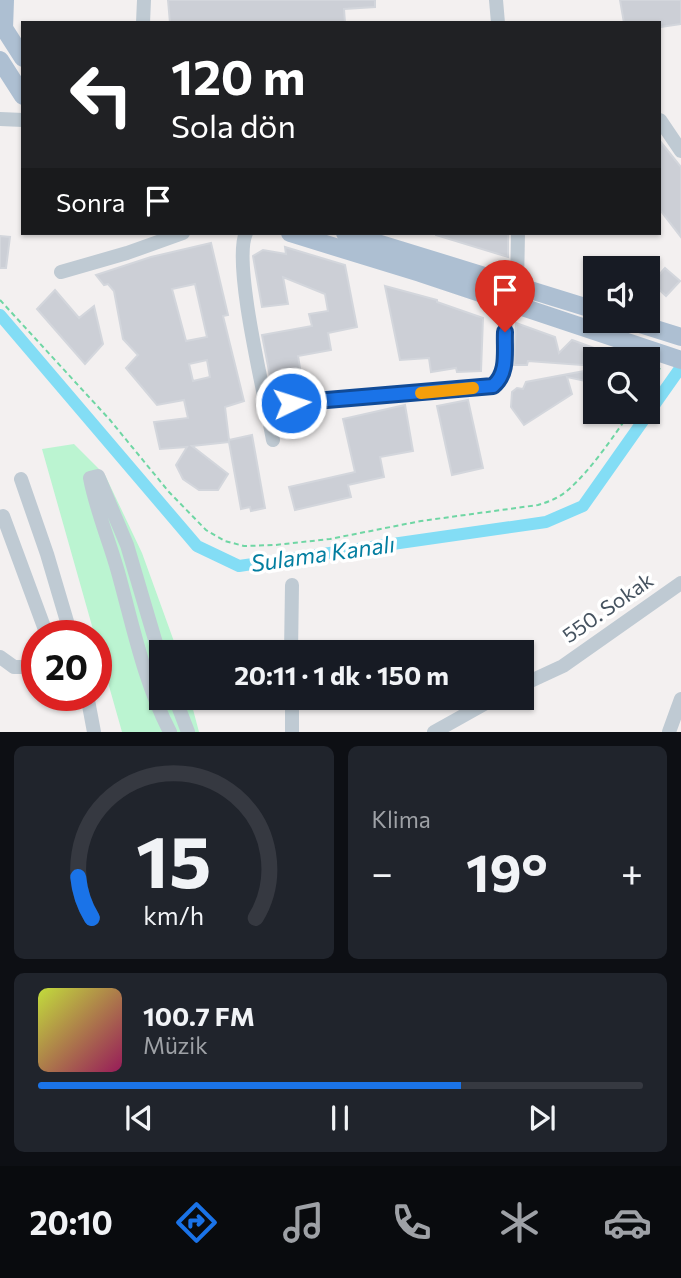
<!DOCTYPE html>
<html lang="tr">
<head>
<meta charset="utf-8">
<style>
  :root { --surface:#171b24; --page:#20242c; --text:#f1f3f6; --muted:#9ea1a6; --line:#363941; --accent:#1a73e8 }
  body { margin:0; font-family:Commissioner,sans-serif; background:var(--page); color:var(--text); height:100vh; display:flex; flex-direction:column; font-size:26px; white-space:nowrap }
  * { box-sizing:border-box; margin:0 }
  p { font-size:23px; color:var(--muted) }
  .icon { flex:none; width:38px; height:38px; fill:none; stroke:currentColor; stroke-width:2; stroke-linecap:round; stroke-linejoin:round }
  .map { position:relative; height:732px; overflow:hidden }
  .drawer { display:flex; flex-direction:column; gap:14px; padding:14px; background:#0d0f14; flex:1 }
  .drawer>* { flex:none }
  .banner { position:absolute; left:21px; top:21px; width:640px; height:214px; border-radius:0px; box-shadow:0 2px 5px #0004; background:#202124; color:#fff; overflow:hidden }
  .controls { position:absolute; left:583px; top:256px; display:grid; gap:14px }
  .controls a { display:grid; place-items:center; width:77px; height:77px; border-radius:0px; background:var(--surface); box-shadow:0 2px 5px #0004; font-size:35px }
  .speed { position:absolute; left:21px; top:620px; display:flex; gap:14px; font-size:35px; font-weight:700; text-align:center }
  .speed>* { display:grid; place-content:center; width:91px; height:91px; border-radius:50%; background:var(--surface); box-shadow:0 2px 5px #0004; line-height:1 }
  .speed .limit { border:10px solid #d22; background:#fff; color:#111 }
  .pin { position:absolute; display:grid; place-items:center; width:60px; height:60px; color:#fff; margin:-72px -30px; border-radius:50% 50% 50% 0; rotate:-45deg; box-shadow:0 0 7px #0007 }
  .pin .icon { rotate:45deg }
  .me { position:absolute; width:77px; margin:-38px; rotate:86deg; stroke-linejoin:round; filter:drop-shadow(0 0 5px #0008) }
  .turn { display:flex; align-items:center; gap:24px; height:147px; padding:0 35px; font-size:32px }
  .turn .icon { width:91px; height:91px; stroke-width:2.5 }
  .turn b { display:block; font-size:49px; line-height:60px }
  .then { display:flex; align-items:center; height:66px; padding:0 35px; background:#0003; gap:14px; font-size:26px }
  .big { font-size:52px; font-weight:700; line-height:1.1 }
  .drawer .widget { flex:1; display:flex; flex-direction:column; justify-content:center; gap:10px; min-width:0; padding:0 24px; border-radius:10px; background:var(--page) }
  .drawer .dial { align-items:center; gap:0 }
  .dial svg { height:182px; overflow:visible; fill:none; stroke:var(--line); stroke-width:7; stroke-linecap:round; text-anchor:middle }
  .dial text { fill:var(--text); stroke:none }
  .song { display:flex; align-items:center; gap:21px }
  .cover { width:84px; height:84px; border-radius:10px; background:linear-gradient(135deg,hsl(70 70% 55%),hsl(330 70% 35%)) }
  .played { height:7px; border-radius:4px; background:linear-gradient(90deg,var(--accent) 70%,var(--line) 70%) }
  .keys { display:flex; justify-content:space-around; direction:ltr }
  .heat { display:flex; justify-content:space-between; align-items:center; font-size:38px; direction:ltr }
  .drawer .tiles { flex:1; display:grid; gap:14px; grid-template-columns:1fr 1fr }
  .widget:last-child { grid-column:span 2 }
  .trip { position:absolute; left:149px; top:640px; width:385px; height:70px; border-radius:0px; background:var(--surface); box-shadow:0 2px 5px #0004; font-weight:700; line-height:70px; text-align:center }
  .tabs { display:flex; height:112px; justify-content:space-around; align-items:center; background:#090b0e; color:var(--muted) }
  .tabs .icon { width:49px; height:49px }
  .tabs .active { color:var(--accent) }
  .tabs b { font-size:32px; color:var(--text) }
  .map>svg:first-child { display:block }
  .green { fill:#bbf4d1 }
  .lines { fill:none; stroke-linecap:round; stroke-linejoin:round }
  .canal { stroke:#83ddf5; stroke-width:12 }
  .building { fill:#cccfd6; stroke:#d3d6dc; stroke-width:2; fill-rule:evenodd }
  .path { stroke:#6fd6a4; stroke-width:2; stroke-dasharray:5 3.5; stroke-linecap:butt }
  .minor { stroke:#bfcad3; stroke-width:14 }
  .major { stroke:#adbfd2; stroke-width:18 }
  .route-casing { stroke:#114b97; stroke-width:18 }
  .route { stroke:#1a73e8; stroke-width:12 }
  .slow { stroke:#f59e0b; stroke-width:12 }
  .labels { text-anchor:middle; stroke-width:7; stroke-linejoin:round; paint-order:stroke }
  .street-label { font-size:21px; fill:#465360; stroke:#fff }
  .water-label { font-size:23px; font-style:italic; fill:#037ea0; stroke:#fff }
</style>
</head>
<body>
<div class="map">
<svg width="681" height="732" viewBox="0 0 681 732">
  <rect width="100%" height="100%" fill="#f3f0f0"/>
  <path class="green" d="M74,444L105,475L142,553L176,647L178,653H161V698H190L199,732H122L42,449Z"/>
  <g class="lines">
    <path class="canal" d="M0,315L197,546L239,566L546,522L583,506L681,367"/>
  </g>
  <path class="building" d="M168,0H375V7L344,9L345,23H170Z
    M620,0H681V24L660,27V23H624Z
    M660,141L681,167V237L660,210Z
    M436,233H508V257L436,235Z
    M0,236L10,237L6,268H0Z
    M211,243L228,315L223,316L244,401L225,407L229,440L252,435L265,508L251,511L250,507L241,509L229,442L192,446L228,474L218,490H199L183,479L176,465L187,447L160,449L154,422L188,418L184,400L157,405L126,368L138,355L123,339L114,291L108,284L104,285L96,275L151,257ZM195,284L207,337L186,341L172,289ZM207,360L210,377L193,381L189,364Z
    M285,247L345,265L357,327L328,333L331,350L298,356L303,386L273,392L262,335L312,326L309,314L328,311L325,294L283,277L288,304L262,307L253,256L263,250L286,254Z
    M665,268L680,281L666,296L652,283Z
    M385,286L437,300V302L483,318L481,371L457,372L456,368L431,372L429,358L400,360Z
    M55,290L79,318L94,306L103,344L85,364L37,309Z
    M516,323L555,337L559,353L572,340L624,359H595V366L528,361L527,365H514Z
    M595,369V375L590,382L567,377L572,394L524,425L511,407L512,392L517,388L523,389L526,382Z
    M468,400L483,468L452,475L437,406Z
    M405,405L413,451L380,457L384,477L348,485L351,497L295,510L289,487L355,472L343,419Z"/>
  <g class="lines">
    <path class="path" d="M0,300L110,420L169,492L206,530L225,541L244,546L275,545L330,539L421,521L538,505C548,502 559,498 568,490C590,471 614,436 631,411
      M648,386L660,368"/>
    <path class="minor" d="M496,0L498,23
      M143,23L144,0
      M0,119L23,120
      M660,120L681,151
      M246,233C232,263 266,400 273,440
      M61,272L127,253L183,233
      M517,286L518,233
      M267,405L493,386C510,372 503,350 505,331C506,322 508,312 509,303
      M21,479L47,554L71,635
      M3,516L47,635
      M291,653L292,585
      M0,657L14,667H31L37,662
      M161,660L127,545L98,476L90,478C96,510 109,540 118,572C133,626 144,682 170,732
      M522,685L563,666L681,583
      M87,695L94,732
      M175,698L188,732
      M292,698V732
      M434,732L495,698
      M669,732L681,699"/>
    <path class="major" d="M0,22L23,58
      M4,29L5,0
      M0,60L23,96
      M290,233L420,273L681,360
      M345,233L595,310
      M627,320L681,337"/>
  </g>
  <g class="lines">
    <g class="route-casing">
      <path id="route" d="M291,403L493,386C509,373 504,350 505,332"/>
    </g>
    <use href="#route" class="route"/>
    <path class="slow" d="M421,393L473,388"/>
  </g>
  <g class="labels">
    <g class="street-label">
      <text transform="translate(608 608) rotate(-35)" y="7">550. Sokak</text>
    </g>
    <g class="water-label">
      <text transform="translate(323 554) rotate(-8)" y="8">Sulama Kanalı</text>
    </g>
  </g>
</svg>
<div class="controls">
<a><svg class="icon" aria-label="sound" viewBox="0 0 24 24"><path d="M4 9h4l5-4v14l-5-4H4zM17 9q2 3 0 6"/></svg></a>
<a><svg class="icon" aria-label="search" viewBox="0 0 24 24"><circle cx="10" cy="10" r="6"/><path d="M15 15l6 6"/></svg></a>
</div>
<div class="speed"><div class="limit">20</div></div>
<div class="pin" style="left:505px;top:332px;background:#d93025"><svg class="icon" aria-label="arrive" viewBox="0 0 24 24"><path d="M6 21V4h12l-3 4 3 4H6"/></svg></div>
<svg class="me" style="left:291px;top:403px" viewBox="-20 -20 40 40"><circle r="17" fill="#1a73e8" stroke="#fff" stroke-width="3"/><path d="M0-11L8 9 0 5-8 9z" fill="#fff"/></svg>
<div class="trip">20:11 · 1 dk · 150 m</div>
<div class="banner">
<div class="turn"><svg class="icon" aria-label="left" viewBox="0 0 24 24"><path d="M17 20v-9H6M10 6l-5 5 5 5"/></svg><div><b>120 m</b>Sola dön</div></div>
<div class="then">Sonra<svg class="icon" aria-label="arrive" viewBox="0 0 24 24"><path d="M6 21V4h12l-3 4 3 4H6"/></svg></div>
</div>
</div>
<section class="drawer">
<div class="tiles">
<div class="widget dial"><svg viewBox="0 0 100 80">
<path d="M14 69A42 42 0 1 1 86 69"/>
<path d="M14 69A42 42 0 0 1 8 51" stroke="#1a73e8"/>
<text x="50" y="56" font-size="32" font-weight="700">15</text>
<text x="50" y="72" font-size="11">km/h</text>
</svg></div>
<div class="widget"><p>Klima</p>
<div class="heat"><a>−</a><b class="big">19°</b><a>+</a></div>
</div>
<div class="widget">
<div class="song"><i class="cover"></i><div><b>100.7 FM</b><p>Müzik</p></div></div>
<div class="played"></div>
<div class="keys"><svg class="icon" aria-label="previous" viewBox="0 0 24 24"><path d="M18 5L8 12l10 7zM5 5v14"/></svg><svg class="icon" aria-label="pause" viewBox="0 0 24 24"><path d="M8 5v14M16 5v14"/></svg><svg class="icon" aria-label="next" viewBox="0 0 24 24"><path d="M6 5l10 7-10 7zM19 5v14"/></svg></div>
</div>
</div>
</section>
<nav class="tabs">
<b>20:10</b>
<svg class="icon active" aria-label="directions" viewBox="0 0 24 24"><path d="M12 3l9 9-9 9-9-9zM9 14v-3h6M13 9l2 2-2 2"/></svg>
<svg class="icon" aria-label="music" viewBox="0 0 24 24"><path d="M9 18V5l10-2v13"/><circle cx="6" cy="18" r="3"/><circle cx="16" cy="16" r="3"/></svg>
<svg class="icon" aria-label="phone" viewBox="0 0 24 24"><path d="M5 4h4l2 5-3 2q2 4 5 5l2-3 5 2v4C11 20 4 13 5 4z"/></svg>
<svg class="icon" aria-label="climate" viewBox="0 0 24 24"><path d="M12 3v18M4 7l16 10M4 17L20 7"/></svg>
<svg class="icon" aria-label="car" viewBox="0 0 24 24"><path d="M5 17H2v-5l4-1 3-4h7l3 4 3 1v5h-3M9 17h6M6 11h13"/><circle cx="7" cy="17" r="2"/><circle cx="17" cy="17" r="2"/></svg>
</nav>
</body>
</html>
